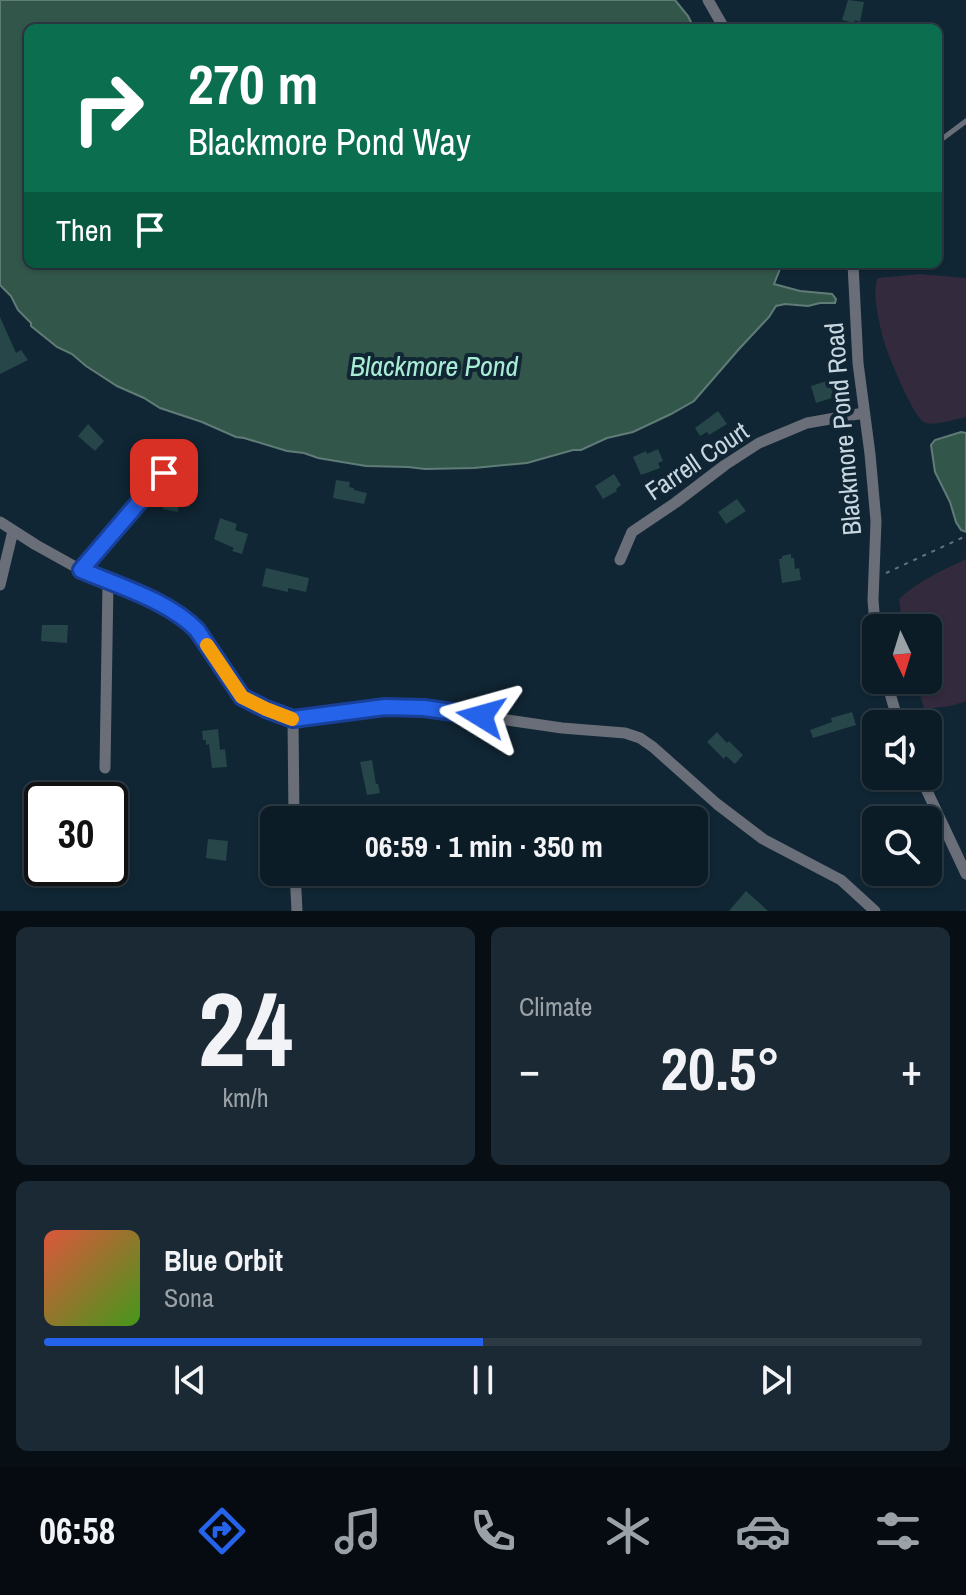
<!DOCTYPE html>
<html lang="en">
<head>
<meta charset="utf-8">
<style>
  :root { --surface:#0c1c27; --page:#1a2933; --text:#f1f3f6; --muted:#9aa1a7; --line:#2c3a44; --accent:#2563eb }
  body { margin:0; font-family:"Archivo Narrow",sans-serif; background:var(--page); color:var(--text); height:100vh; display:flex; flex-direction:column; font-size:30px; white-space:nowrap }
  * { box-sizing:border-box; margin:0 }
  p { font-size:26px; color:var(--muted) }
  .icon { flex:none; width:44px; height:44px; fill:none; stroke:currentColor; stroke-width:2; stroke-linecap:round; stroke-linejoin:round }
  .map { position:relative; height:911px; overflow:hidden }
  .details { display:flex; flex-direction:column; gap:16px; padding:16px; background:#070f15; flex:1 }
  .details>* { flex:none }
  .hud { position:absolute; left:24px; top:24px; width:918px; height:244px; border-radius:12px; box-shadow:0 2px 6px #0004,0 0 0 2px var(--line); background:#0b6e4f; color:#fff; overflow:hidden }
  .needle { width:52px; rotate:176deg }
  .tools { position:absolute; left:862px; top:614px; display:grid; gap:16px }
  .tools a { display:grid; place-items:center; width:80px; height:80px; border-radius:12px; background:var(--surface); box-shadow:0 2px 6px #0004,0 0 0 2px var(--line); font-size:40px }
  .speed { position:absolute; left:24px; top:782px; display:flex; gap:16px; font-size:40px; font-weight:700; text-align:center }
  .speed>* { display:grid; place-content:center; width:104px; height:104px; border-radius:50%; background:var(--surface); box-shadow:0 2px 6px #0004,0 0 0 2px var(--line); line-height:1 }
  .speed .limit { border:4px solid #111; border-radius:12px; background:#fff; color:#111 }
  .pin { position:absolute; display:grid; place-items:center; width:68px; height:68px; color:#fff; margin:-34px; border-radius:16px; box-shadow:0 4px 12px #0006 }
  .me { position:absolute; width:88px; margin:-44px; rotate:278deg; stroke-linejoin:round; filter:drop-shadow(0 0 6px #0008) }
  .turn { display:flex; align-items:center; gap:28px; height:168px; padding:0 32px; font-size:36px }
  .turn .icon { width:104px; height:104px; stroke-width:2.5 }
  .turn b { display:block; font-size:56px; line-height:68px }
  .then { display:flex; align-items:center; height:76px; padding:0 32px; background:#0003; gap:16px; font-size:30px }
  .big { font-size:60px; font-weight:700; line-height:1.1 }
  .details .tile { flex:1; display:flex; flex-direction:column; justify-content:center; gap:12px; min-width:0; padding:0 28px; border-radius:12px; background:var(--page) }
  .details .dial { align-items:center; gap:0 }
  .dial b { font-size:104px; line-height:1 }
  .song { display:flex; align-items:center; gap:24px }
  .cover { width:96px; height:96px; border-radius:12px; background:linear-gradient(135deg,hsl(10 70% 55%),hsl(100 70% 35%)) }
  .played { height:8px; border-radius:4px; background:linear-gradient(90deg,var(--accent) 50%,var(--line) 50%) }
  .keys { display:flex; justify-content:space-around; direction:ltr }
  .heat { display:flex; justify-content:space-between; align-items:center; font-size:44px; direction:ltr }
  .details .tiles { flex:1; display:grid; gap:16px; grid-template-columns:1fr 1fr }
  .tile:last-child { grid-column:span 2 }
  .trip { position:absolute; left:260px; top:806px; width:448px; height:80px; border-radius:12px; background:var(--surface); box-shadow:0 2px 6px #0004,0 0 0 2px var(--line); font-weight:700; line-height:80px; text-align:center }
  .tabs { display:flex; height:128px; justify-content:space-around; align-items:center; background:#050b10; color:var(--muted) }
  .tabs .icon { width:56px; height:56px }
  .tabs .active { color:var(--accent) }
  .tabs b { font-size:36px; color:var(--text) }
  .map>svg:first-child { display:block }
  .green { fill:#332b3d }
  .water { fill:#33564a; stroke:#607c77; stroke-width:2 }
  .building { fill:#264649 }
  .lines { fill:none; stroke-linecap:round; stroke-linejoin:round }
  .path { stroke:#627480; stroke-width:2; stroke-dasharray:4 6; stroke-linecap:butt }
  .lane { stroke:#6a6e79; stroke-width:5 }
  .street { stroke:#6a6e79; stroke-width:11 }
  .route-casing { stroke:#184099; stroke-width:20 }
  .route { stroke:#2563eb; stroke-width:14 }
  .slow { stroke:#f59e0b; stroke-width:14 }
  .labels { text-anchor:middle; stroke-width:8; stroke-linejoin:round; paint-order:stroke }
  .street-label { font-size:26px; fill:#c8d6df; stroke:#102634 }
  .water-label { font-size:28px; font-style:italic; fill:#a9ecd4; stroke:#102634 }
</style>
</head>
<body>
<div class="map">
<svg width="966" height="911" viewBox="0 0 966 911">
  <rect width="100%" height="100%" fill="#102634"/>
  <path class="green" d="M920,274L966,278V417C955,419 933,427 924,422C913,416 887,353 883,338C880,325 871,290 878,278Z
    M966,559V701L951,706L924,709L916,680H928V628H903L899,599C918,581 943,570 966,559Z"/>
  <path class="water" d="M0,0H675L688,16L694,28H28V264H782L774,284L800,291L832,294L836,299L835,303H820L808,306L785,304L776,306L769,317L739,349L694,401L671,414L633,432L607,438L581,450H573L527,463L474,468L425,469L408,467L366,466L318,458L304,453L287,451L244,438L236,437L202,422L160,408L144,398L117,386L86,366L72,354L57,347L31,326V323L18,310L11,296L0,285Z
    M961,432L966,433V532L961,530L956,522L950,502L935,472L931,445L935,440Z"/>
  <path class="building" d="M848,0L864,2L860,22L855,20L854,23L842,20Z
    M0,317L16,353L21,350L28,360L0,374Z
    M830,380L835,397L816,403L811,386Z
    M718,411L727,424L709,435L707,432L700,436L695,428Z
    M88,424L104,441L95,451L78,436Z
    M658,449L663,461L658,463L660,468L641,475L633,457L646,451L647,454Z
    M614,474L621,485L616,489L617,491L603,499L595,486Z
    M336,480L350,482L349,487L354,488V490L367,493L364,504L333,498Z
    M175,489L192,492L189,507L179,505L178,512L163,509L166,495L173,496Z
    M737,499L746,511L726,524L718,512Z
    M220,518L237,524L235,530L248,534L242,554L232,551L234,548L214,539Z
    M791,554V558H794L795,569L799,568L801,580L782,583L779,559H782V556Z
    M266,568L309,578L306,592L288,588V592L262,586Z
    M42,625H68L67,643L41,641Z
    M852,712L856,725L813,738L810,730L832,722L831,718Z
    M218,729L220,750L225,749L227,767L212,768L209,744L206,745V740H203L202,731Z
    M717,732L727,743L729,741L743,755L735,764L726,756L724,759L707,742Z
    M372,760L376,784H378L380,793L367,795L360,762Z
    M208,839L228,841L226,861L206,858Z
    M746,891L768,911H729Z"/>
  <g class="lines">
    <path class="path" d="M886,573L966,536"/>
    <path class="lane" d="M938,142L966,121"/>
    <path class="street" d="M708,0L724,28
      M853,264L858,363L870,454L876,521L873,600L876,637
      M0,522L36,545L81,570L178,613L197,630L242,697L266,709L293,719L385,707L424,708L562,728L625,733L640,738L653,747L717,804L763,839L841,880L875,911
      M620,560L632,532L675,503L725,465L759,443L807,423L864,413
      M81,570L164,473
      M0,585L13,531
      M886,680L899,724
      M293,719L294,820
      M105,768L108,582
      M920,776L966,874
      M295,872L297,911"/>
  </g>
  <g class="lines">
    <g class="route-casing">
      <path id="route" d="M164,473L81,570C119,586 169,601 197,630L242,697L266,709L293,719L385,707L424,708L481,716"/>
    </g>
    <use href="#route" class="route"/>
    <path class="slow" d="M207,645L242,697L266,709L292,719"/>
  </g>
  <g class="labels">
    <g class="street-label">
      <text transform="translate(843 429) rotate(-95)" y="9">Blackmore Pond Road</text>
      <text transform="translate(697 461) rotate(-34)" y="9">Farrell Court</text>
    </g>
    <g class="water-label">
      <text x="434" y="376">Blackmore Pond</text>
    </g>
  </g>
</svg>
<div class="tools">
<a><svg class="needle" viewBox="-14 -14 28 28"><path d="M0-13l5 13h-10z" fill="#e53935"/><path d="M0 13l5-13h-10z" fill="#9aa1a7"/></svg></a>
<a><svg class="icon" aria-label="sound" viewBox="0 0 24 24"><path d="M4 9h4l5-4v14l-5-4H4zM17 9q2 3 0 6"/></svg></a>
<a><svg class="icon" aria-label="search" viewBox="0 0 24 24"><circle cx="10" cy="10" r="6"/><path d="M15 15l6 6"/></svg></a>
</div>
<div class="speed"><div class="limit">30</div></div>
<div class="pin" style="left:164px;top:473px;background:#d93025"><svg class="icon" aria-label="arrive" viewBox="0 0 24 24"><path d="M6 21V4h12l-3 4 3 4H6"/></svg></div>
<svg class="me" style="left:481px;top:716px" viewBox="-20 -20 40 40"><path d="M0-17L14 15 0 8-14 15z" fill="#2563eb" stroke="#fff" stroke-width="4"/></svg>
<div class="trip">06:59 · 1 min · 350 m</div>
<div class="hud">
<div class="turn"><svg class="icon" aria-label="right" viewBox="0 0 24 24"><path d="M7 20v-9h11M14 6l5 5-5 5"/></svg><div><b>270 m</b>Blackmore Pond Way</div></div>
<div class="then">Then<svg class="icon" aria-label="arrive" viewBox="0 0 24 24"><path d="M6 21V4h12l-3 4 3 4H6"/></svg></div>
</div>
</div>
<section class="details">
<div class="tiles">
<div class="tile dial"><b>24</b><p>km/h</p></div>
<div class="tile"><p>Climate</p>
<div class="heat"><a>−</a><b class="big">20.5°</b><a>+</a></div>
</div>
<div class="tile">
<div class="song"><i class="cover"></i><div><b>Blue Orbit</b><p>Sona</p></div></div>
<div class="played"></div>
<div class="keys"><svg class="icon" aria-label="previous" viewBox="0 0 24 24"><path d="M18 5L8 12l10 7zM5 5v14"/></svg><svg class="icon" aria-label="pause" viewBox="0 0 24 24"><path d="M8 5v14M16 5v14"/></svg><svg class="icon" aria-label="next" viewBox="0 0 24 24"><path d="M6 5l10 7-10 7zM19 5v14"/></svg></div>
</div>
</div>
</section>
<nav class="tabs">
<b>06:58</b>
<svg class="icon active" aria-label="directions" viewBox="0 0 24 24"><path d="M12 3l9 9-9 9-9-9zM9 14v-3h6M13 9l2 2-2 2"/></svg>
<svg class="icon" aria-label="music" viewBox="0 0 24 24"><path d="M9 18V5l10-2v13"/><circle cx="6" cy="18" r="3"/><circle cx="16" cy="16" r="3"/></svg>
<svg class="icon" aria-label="phone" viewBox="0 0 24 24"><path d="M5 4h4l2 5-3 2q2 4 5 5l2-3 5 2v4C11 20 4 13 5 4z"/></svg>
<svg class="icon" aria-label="climate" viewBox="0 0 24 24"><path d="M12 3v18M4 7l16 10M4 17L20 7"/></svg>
<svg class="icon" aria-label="car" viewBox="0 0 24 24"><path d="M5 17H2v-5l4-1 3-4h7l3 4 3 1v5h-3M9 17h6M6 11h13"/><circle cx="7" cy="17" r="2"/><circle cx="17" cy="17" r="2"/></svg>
<svg class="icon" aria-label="filters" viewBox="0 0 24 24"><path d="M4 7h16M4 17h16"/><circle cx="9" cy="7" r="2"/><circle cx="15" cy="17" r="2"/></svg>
</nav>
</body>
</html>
